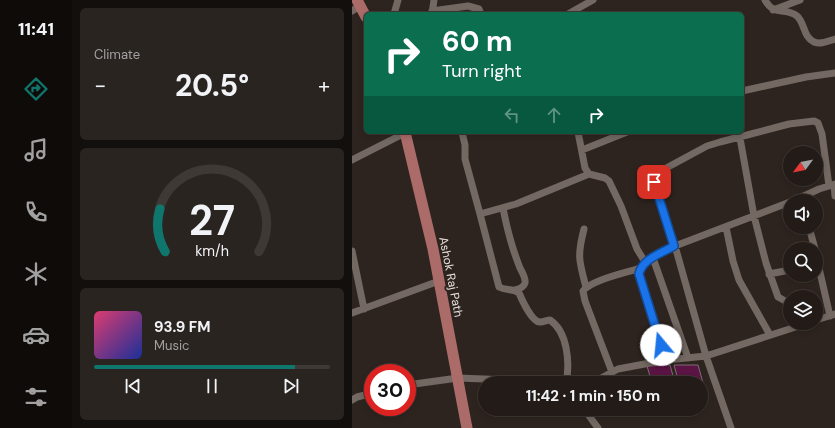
<!DOCTYPE html>
<html lang="en">
<head>
<meta charset="utf-8">
<style>
  :root { --surface:#221b17; --page:#2a2420; --text:#f1f3f6; --muted:#a2a1a1; --line:#3f3936; --accent:#0f766e }
  body { margin:0; font-family:"DM Sans",sans-serif; background:var(--page); color:var(--text); height:100vh; display:flex; flex-direction:column; font-size:15px; white-space:nowrap }
  * { box-sizing:border-box; margin:0 }
  p { font-size:13px; color:var(--muted) }
  .icon { flex:none; width:22px; height:22px; fill:none; stroke:currentColor; stroke-width:2; stroke-linecap:round; stroke-linejoin:round }
  .map { position:relative; flex:1; overflow:hidden }
  .side { display:flex; flex-direction:column; gap:8px; padding:8px; background:#130f0d; width:280px }
  .side>* { flex:none }
  .banner { position:absolute; left:12px; top:12px; width:380px; height:122px; border-radius:6px; box-shadow:0 2px 6px #0003,0 0 0 1px var(--line); background:#0b6e4f; color:#fff; overflow:hidden }
  .needle { width:26px; rotate:238deg }
  .fabs { position:absolute; left:431px; top:146px; display:grid; gap:8px }
  .fabs a { display:grid; place-items:center; width:40px; height:40px; border-radius:50%; background:var(--surface); box-shadow:0 2px 6px #0003,0 0 0 1px var(--line); font-size:20px }
  .speed { position:absolute; left:12px; top:364px; display:flex; gap:8px; font-size:20px; font-weight:700; text-align:center }
  .speed>* { display:grid; place-content:center; width:52px; height:52px; border-radius:50%; background:var(--surface); box-shadow:0 2px 6px #0003,0 0 0 1px var(--line); line-height:1 }
  .speed .limit { border:6px solid #d22; background:#fff; color:#111 }
  .pin { position:absolute; display:grid; place-items:center; width:34px; height:34px; color:#fff; margin:-17px; border-radius:8px; box-shadow:0 2px 6px #0006 }
  .me { position:absolute; width:44px; margin:-22px; rotate:343deg; stroke-linejoin:round; filter:drop-shadow(0 0 3px #0008) }
  .turn { display:flex; align-items:center; gap:14px; height:84px; padding:0 12px; font-size:18px }
  .turn .icon { width:52px; height:52px; stroke-width:2.5 }
  .turn b { display:block; font-size:28px; line-height:34px }
  .lanes { display:flex; align-items:center; height:38px; padding:0 12px; background:#0003; justify-content:center; gap:20px; direction:ltr }
  .lanes .off { opacity:.35 }
  .big { font-size:30px; font-weight:700; line-height:1.1 }
  .side .card { flex:1; display:flex; flex-direction:column; justify-content:center; gap:6px; min-width:0; padding:0 14px; border-radius:6px; background:var(--page) }
  .side .dial { align-items:center; gap:0 }
  .dial svg { height:104px; overflow:visible; fill:none; stroke:var(--line); stroke-width:7; stroke-linecap:round; text-anchor:middle }
  .dial text { fill:var(--text); stroke:none }
  .song { display:flex; align-items:center; gap:12px }
  .cover { width:48px; height:48px; border-radius:6px; background:linear-gradient(135deg,hsl(340 70% 55%),hsl(230 70% 35%)) }
  .played { height:4px; border-radius:2px; background:linear-gradient(90deg,var(--accent) 85%,var(--line) 85%) }
  .keys { display:flex; justify-content:space-around; direction:ltr }
  .heat { display:flex; justify-content:space-between; align-items:center; font-size:22px; direction:ltr }
  .trip { position:absolute; left:126px; top:376px; width:230px; height:40px; border-radius:20px; background:var(--surface); box-shadow:0 2px 6px #0003,0 0 0 1px var(--line); font-weight:700; line-height:40px; text-align:center }
  main { display:flex; flex:1; min-height:0 }
  .menu { display:flex; flex-direction:column; width:72px; justify-content:space-around; align-items:center; background:#0e0b09; color:var(--muted) }
  .menu .icon { width:28px; height:28px }
  .menu .active { color:var(--accent) }
  .menu b { font-size:18px; color:var(--text) }
  .map>svg:first-child { display:block }
  .building { fill:#5b1444; stroke:#7b6f75 }
  .lines { fill:none; stroke-linecap:round; stroke-linejoin:round }
  .minor { stroke:#736862; stroke-width:7 }
  .primary { stroke:#ab6b69; stroke-width:11 }
  .route-casing { stroke:#114b97; stroke-width:10 }
  .route { stroke:#1a73e8; stroke-width:7 }
  .labels { text-anchor:middle; stroke-width:4; stroke-linejoin:round; paint-order:stroke }
  .street-label { font-size:12px; fill:#e7e0dd; stroke:#2e241f }
</style>
</head>
<body>
<main>
<nav class="menu">
<b>11:41</b>
<svg class="icon active" aria-label="directions" viewBox="0 0 24 24"><path d="M12 3l9 9-9 9-9-9zM9 14v-3h6M13 9l2 2-2 2"/></svg>
<svg class="icon" aria-label="music" viewBox="0 0 24 24"><path d="M9 18V5l10-2v13"/><circle cx="6" cy="18" r="3"/><circle cx="16" cy="16" r="3"/></svg>
<svg class="icon" aria-label="phone" viewBox="0 0 24 24"><path d="M5 4h4l2 5-3 2q2 4 5 5l2-3 5 2v4C11 20 4 13 5 4z"/></svg>
<svg class="icon" aria-label="climate" viewBox="0 0 24 24"><path d="M12 3v18M4 7l16 10M4 17L20 7"/></svg>
<svg class="icon" aria-label="car" viewBox="0 0 24 24"><path d="M5 17H2v-5l4-1 3-4h7l3 4 3 1v5h-3M9 17h6M6 11h13"/><circle cx="7" cy="17" r="2"/><circle cx="17" cy="17" r="2"/></svg>
<svg class="icon" aria-label="filters" viewBox="0 0 24 24"><path d="M4 7h16M4 17h16"/><circle cx="9" cy="7" r="2"/><circle cx="15" cy="17" r="2"/></svg>
</nav>
<section class="side">
<div class="card"><p>Climate</p>
<div class="heat"><a>−</a><b class="big">20.5°</b><a>+</a></div>
</div>
<div class="card dial"><svg viewBox="0 0 100 80">
<path d="M14 69A42 42 0 1 1 86 69"/>
<path d="M14 69A42 42 0 0 1 10 36" stroke="#0f766e"/>
<text x="50" y="56" font-size="32" font-weight="700">27</text>
<text x="50" y="72" font-size="11">km/h</text>
</svg></div>
<div class="card">
<div class="song"><i class="cover"></i><div><b>93.9 FM</b><p>Music</p></div></div>
<div class="played"></div>
<div class="keys"><svg class="icon" aria-label="previous" viewBox="0 0 24 24"><path d="M18 5L8 12l10 7zM5 5v14"/></svg><svg class="icon" aria-label="pause" viewBox="0 0 24 24"><path d="M8 5v14M16 5v14"/></svg><svg class="icon" aria-label="next" viewBox="0 0 24 24"><path d="M6 5l10 7-10 7zM19 5v14"/></svg></div>
</div>
</section>
<div class="map">
<svg width="483" height="428" viewBox="0 0 483 428">
  <rect width="100%" height="100%" fill="#2e241f"/>
  <path class="building" d="M318,365L323,383H300L295,366Z
    M322,365H346L353,390L349,391V383H327Z"/>
  <g class="lines">
    <path class="minor" d="M413,0C422,17 434,7 445,16C453,23 451,37 462,42C469,45 476,41 483,39
      M421,10L448,0
      M0,11L8,6
      M80,11L116,6L127,9L129,14
      M42,14L46,0
      M80,14L82,0
      M216,14L241,0
      M390,91L454,77L483,73
      M110,132L113,145V159L128,214
      M226,132L233,168L237,174L253,178L257,181L269,206L285,249L293,262
      M388,138L402,216L414,263L426,297L437,303L438,308
      M230,150L275,132
      M0,160L53,133
      M482,185L483,196
      M441,201L467,189L483,184
      M151,208C155,229 160,248 168,268C170,272 174,278 173,283C172,287 167,289 163,290
      M374,227L381,261L387,280L418,335
      M457,227L463,249
      M232,229C225,256 227,261 234,287
      M0,251L12,309
      M464,255L478,316
      M301,258L336,358
      M417,274L438,270
      M0,313L87,281
      M464,320L483,314
      M314,360L287,274C290,259 310,253 323,246L302,182V176L305,173L355,146L368,142L437,124L462,121L466,123L470,134L477,186
      M260,372L233,301L231,291C239,280 274,273 288,268
      M214,383C218,364 216,332 198,320C195,320 192,322 188,322C180,322 170,300 167,293C160,288 154,291 147,287L128,214L164,204L237,174
      M240,383L266,369L314,360L354,356L456,323
      M55,385L106,378L187,381L202,383
      M0,400L5,397L21,393
      M232,409L246,428
      M379,428L354,356L323,246L438,202"/>
    <path class="primary" d="M5,0L14,17
      M53,132L81,249L115,428"/>
  </g>
  <g class="lines">
    <g class="route-casing">
      <path id="route" d="M302,182L322,246C310,253 290,259 287,274L309,345"/>
    </g>
    <use href="#route" class="route"/>
  </g>
  <g class="labels">
    <g class="street-label">
      <text transform="translate(99 277) rotate(79)" y="4">Ashok Raj Path</text>
    </g>
  </g>
</svg>
<div class="fabs">
<a><svg class="needle" viewBox="-14 -14 28 28"><path d="M0-13l5 13h-10z" fill="#e53935"/><path d="M0 13l5-13h-10z" fill="#a2a1a1"/></svg></a>
<a><svg class="icon" aria-label="sound" viewBox="0 0 24 24"><path d="M4 9h4l5-4v14l-5-4H4zM17 9q2 3 0 6"/></svg></a>
<a><svg class="icon" aria-label="search" viewBox="0 0 24 24"><circle cx="10" cy="10" r="6"/><path d="M15 15l6 6"/></svg></a>
<a><svg class="icon" aria-label="layers" viewBox="0 0 24 24"><path d="M12 4l9 5-9 5-9-5zM3 14l9 5 9-5"/></svg></a>
</div>
<div class="speed"><div class="limit">30</div></div>
<div class="pin" style="left:302px;top:182px;background:#d93025"><svg class="icon" aria-label="arrive" viewBox="0 0 24 24"><path d="M6 21V4h12l-3 4 3 4H6"/></svg></div>
<svg class="me" style="left:309px;top:345px" viewBox="-20 -20 40 40"><circle r="19" fill="#fff"/><path d="M0-13L10 11 0 6-10 11z" fill="#1a73e8"/></svg>
<div class="trip">11:42 · 1 min · 150 m</div>
<div class="banner">
<div class="turn"><svg class="icon" aria-label="right" viewBox="0 0 24 24"><path d="M7 20v-9h11M14 6l5 5-5 5"/></svg><div><b>60 m</b>Turn right</div></div>
<div class="lanes"><svg class="icon off" aria-label="left" viewBox="0 0 24 24"><path d="M17 20v-9H6M10 6l-5 5 5 5"/></svg><svg class="icon off" aria-label="ahead" viewBox="0 0 24 24"><path d="M12 20V5M6 11l6-6 6 6"/></svg><svg class="icon" aria-label="right" viewBox="0 0 24 24"><path d="M7 20v-9h11M14 6l5 5-5 5"/></svg></div>
</div>
</div>
</main>
</body>
</html>
